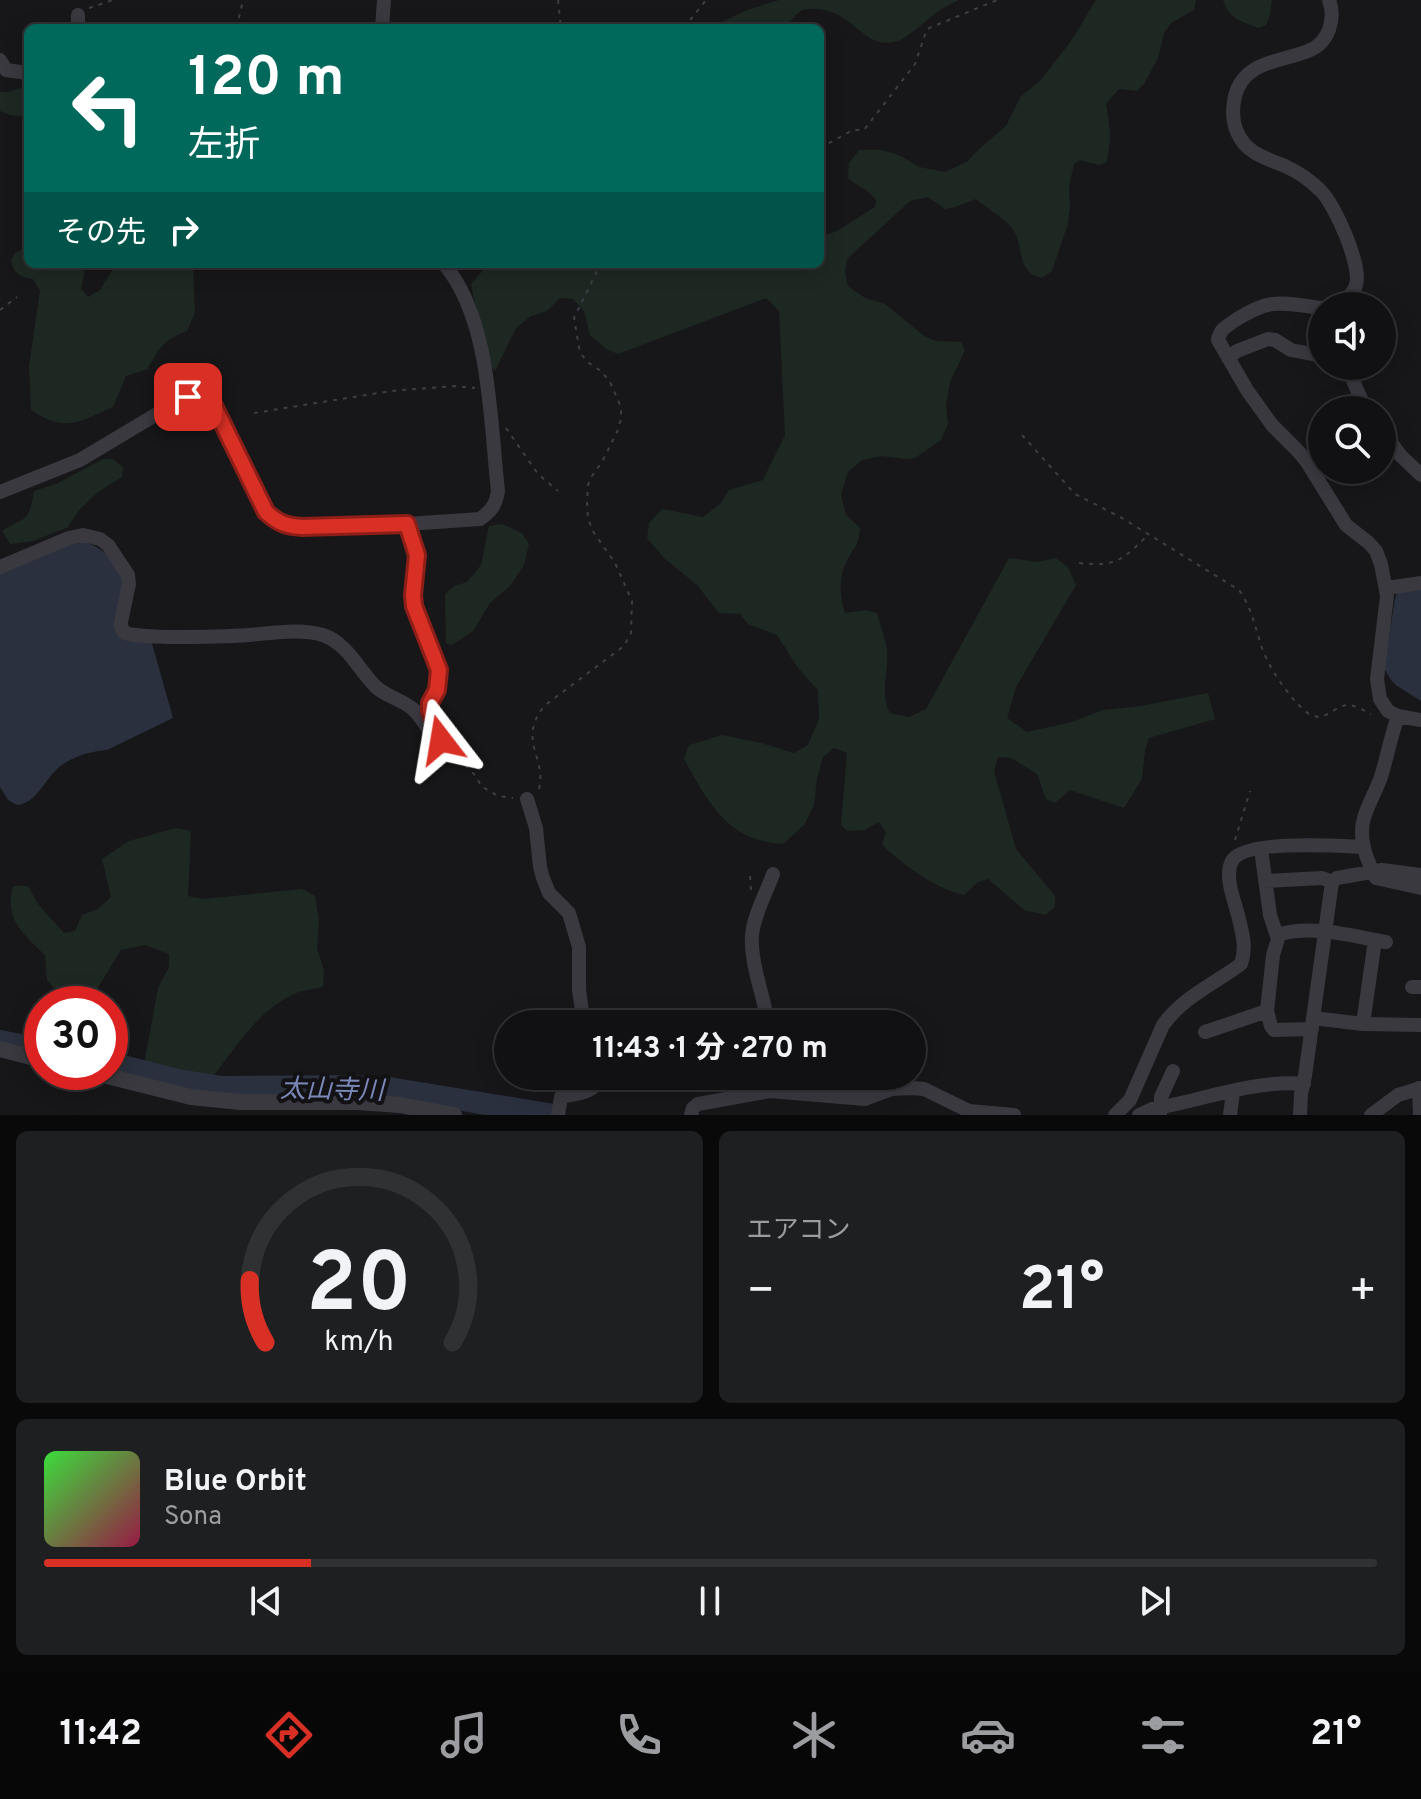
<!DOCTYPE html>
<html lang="ja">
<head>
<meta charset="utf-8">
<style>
  :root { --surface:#111113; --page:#1e1f21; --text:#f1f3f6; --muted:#9c9da0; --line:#303133; --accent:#d93025 }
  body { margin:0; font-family:Overpass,"Noto Sans JP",sans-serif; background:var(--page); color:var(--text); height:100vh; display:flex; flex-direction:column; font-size:30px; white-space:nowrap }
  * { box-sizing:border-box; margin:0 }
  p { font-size:26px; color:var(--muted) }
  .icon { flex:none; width:44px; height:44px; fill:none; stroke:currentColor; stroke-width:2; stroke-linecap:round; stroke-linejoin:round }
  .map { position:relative; height:1115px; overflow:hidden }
  .drawer { display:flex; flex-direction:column; gap:16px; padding:16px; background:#09090a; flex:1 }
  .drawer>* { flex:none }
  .guide { position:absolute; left:24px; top:24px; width:800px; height:244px; border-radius:12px; box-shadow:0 4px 20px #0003,0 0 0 2px var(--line); background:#00695c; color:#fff; overflow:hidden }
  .tools { position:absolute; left:1308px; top:292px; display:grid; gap:16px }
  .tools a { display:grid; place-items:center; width:88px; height:88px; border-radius:50%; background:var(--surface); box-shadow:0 4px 20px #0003,0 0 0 2px var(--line); font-size:40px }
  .speed { position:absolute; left:24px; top:986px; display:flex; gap:16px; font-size:40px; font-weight:700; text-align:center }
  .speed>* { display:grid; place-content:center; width:104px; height:104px; border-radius:50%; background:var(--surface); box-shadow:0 4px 20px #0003,0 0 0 2px var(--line); line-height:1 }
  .speed .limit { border:12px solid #d22; background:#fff; color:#111 }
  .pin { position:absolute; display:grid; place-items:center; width:68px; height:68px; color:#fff; margin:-34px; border-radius:16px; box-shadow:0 4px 12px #0006 }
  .me { position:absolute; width:88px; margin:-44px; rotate:346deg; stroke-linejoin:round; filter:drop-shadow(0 0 6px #0008) }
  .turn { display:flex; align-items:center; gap:28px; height:168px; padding:0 32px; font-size:36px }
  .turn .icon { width:104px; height:104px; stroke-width:2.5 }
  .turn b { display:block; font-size:56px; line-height:68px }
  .then { display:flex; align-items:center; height:76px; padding:0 32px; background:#0003; gap:16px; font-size:30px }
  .big { font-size:60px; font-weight:700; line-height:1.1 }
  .drawer .tile { flex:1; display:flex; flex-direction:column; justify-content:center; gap:12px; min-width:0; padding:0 28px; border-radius:12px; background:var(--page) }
  .drawer .dial { align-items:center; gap:0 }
  .dial svg { height:208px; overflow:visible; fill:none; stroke:var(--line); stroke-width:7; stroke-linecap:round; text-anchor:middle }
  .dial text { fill:var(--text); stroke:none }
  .song { display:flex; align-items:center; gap:24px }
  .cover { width:96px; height:96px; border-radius:12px; background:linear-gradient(135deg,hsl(120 70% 55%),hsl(340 70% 35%)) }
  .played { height:8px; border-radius:4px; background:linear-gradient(90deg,var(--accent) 20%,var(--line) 20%) }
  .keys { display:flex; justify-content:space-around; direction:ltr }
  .heat { display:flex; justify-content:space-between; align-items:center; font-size:44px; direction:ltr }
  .drawer .tiles { flex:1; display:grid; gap:16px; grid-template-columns:1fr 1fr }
  .tile:last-child { grid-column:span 2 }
  .trip { position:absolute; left:494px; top:1010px; width:432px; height:80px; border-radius:40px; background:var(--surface); box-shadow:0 4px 20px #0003,0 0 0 2px var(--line); font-weight:700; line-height:80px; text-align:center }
  .tab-bar { display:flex; height:128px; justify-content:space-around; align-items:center; background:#070708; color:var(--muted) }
  .tab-bar .icon { width:56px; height:56px }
  .tab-bar .selected { color:var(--accent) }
  .tab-bar b { font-size:36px; color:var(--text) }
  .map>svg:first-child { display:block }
  .green { fill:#1e2822 }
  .water { fill:#2b303e }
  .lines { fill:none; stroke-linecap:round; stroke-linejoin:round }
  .river { stroke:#2b303e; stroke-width:22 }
  .path { stroke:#3e3d46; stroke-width:2; stroke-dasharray:4 6; stroke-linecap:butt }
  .minor { stroke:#3a3940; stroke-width:14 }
  .tertiary { stroke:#3a3940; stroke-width:16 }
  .route-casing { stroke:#8d1f18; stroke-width:20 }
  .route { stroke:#d93025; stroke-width:14 }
  .labels { text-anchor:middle; stroke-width:8; stroke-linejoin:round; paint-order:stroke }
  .water-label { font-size:26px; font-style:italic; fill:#7b88b9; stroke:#121214 }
</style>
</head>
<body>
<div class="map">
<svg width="1421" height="1115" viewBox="0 0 1421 1115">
  <rect width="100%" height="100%" fill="#171719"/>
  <path class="green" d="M779,0H959C952,4 944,7 937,12C928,19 907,38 898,41C860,53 852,0 802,10C796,14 790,22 785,28H709L747,10Z
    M1096,0H1196L1194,10L1171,23L1164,33L1158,58L1144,84L1137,91L1119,89L1106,104C1110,125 1112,142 1106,163L1099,165L1080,160L1074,164L1069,186L1070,207L1068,224L1052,271L1042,278C1014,272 1026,245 1011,227C1002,217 987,208 976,199L955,207L945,209L928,197L910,201L847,259L845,272L848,286L865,298L885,304L923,335L935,341L961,342L965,350L950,382L946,406L948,424L941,440L915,458L905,459L882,456L862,460L848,472L841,495L846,515L860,528C859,546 853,548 846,563C838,578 840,597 845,613L866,610L877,613C880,625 885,638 887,650C889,672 879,693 890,713L909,717L926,709L1009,558L1038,562L1056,558L1068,567L1076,585L1016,687L1007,718L1027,732L1072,722L1103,710L1141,706L1208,693L1215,719L1149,738L1145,750L1142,779L1124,808L1070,790L1055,803L1046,799L1037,774L1011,758L998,757L994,771L1016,849L1055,896V907L1045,915L1024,910L988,879L978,882L964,895C934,888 905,866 882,845L886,832L879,822L865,830L847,831L841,825L847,753L834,748L823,757L817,778L814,805L804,825L783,844C727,841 708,802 684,759L689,745L722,735L761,743L794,753L808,745L819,719L818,690L798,668L777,635L748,624L740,614L719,613L697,585L664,558L647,538L649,523L662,509L703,517L720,504L729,490L763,480L785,435L779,311L766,298L618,354L606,349L590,335L584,311L573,299L560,298L547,311L531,316L516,328L495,371L488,364L471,284L488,264H623L625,267L633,264H715L717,267L736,264H820V237L837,231L875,207L876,200C867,187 859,188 848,178L849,163L859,150H881L899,155L919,167L945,172L968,161L979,149L1006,126L1021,96L1040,81L1071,41Z
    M1223,0H1272L1270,15L1266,25L1258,28C1241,21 1229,19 1223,0Z
    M28,86V117L10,115L0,111V92H7Z
    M28,246V264H86L81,289L88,297L100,290L116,264H193L195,313L187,331C164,340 159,347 148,369L126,376L113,407C79,422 65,433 31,410L29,366L40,291L33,279C20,276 14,275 11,261L15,253Z
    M103,459H113L123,467L122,477L98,492L79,510L68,527L33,541L10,544L2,531C9,526 13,525 20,521C31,516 32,502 34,491L56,484Z
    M502,524L522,533L529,544L524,565L510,586L490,603L473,631L452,645L446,643L445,594L454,586L467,582L481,565L489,526Z
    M176,828L191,831L188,896L203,899L302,889L315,896L319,921L317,948L324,971L323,987C313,989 301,990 292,995C257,1012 235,1048 212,1078L183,1076L144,1065L158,988L169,967V954L145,945L121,950L97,989L84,1004H71L62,997L47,980L45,955C23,934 4,919 13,886H28L38,904L64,933L75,931L82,915L98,909L111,897L102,859L129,841Z"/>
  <path class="water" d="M84,542C100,545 122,565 123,582C124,591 117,610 114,620L151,640L173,718L107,750C90,751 72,757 59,767C45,779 37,803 17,805L8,800L0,787V573L68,545Z
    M1421,588V701L1397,686L1391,680L1384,668L1395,599L1397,593Z"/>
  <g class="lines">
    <path class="river" d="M0,1041L42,1049
      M110,1063L178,1080L222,1087L349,1086L389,1088L554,1115"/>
    <path class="path" d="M558,0L561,28
      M89,8L113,0
      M239,28L238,22L243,0
      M684,28L706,0
      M820,148L853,130H864L915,64L927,29L997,0
      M0,310L17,297
      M254,413L391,391L454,386L475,388
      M506,428L538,474L558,491
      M1022,435L1075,494L1122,518L1239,590C1252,608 1255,628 1262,648C1269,667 1282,686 1295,701C1300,706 1306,714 1314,716C1327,720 1336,705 1348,705C1356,705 1364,711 1371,714
      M1079,563C1117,567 1122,560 1148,535
      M451,751L476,776L481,786L498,796L513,798
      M539,789C547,757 517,742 544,706L624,646L631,633L632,601L615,563L592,530L588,517L587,502L588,485L592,476L602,462L617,432L621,419V407L610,382L601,371L589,363L580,353L574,318L600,265L602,264
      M1235,840L1250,791
      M750,876L751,891"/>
    <path class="minor" d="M1329,0C1336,19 1329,43 1308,51C1280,62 1244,61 1235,96C1232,109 1232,120 1237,132C1246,153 1265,158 1285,166C1298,172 1310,180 1320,190C1335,204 1362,266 1356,285C1353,295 1345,301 1335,306
      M78,28V15
      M382,28L384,0
      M0,60L6,70L28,73
      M1322,308C1281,303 1271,297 1234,321C1226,327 1220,329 1218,340L1247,390L1272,425L1298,451L1307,462L1346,525L1369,543L1376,551L1381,564L1387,596L1377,679L1380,699L1388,711L1398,716L1421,720
      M1228,358L1237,351L1268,339L1275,340L1291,350L1322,356
      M1345,366L1348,369L1361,399L1367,410
      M1382,431L1401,456L1421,475
      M0,492L80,460L177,402C196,393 207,395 219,414L266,512C278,523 286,526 302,527L407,524L480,519C491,511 496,505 498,491C490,422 491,319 444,264
      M407,524C410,534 415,544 417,554C419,573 411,591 415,610C420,631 435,648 439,669C444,694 421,699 436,729
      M0,567L69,538L83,535L100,539L108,545L128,575L129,584L121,622V627L125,633C139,637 154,636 168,637C196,637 222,637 249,635C273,633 300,628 323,635C347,643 359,670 376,687C387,697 401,699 413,709C424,718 427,734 441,740
      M1387,588L1421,583
      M1398,716C1391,736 1387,757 1381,777C1376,791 1368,804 1364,818C1358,837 1367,861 1376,878L1421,888
      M527,799L536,828L540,867L543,878L549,893L569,913L579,947V990L582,1011L587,1024
      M1261,849L1270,915L1278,939L1273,955L1267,1011L1271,1026L1274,1030L1312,1029
      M1265,881L1322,878L1332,882
      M1277,935C1312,924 1351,936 1386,942
      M1412,987H1421
      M1313,1018L1363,1024L1421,1025
      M768,1024C764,995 750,964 752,935C754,914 766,894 773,874
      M1363,1024L1375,940
      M1205,1032L1267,1011
      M1419,1088L1420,1115
      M558,1115L561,1097C579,1093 593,1094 602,1076
      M691,1115L693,1108L698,1104L770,1091L865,1099L892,1089L913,1088L924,1089L969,1111L1014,1115
      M1115,1115L1130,1100L1163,1025C1183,997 1214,984 1241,964C1247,947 1242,932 1238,915C1234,899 1224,876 1232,861C1243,839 1341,846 1364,847
      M1139,1115L1152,1109C1199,1101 1258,1079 1304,1084
      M1160,1115L1161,1097L1173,1071
      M1230,1115L1233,1092
      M1300,1115L1301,1094L1305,1076L1332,882L1337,878L1382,870L1421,875
      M1371,1115L1398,1095L1421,1088"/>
    <path class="tertiary" d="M0,1049L42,1060
      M91,1072L191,1097L240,1102H357L400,1105L454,1115"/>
  </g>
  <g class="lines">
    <g class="route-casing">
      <path id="route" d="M188,397H200L213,404L266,512C278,523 286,526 302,527L407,524L417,555L413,595L414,606L439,670L437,690L430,703V711L441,740"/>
    </g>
    <use href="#route" class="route"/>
  </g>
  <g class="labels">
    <g class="water-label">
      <text transform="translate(332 1089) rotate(1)" y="9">太山寺川</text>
    </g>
  </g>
</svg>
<div class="tools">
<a><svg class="icon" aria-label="sound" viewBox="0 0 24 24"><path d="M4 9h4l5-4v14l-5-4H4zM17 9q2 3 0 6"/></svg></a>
<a><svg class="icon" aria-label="search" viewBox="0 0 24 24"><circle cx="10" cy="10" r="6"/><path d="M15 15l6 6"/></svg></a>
</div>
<div class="speed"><div class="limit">30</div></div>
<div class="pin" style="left:188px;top:397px;background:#d93025"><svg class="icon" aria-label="arrive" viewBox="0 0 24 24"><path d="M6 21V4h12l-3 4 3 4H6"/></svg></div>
<svg class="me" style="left:441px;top:740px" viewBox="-20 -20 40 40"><path d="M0-17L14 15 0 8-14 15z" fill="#d93025" stroke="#fff" stroke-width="4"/></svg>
<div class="trip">11:43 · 1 分 · 270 m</div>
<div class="guide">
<div class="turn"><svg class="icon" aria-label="left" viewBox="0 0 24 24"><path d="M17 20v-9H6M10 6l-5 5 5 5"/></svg><div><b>120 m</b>左折</div></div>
<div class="then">その先<svg class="icon" aria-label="right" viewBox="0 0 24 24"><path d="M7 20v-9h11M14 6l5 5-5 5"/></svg></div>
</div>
</div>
<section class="drawer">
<div class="tiles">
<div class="tile dial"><svg viewBox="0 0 100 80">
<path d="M14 69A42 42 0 1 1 86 69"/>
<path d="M14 69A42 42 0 0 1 8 45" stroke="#d93025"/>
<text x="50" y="56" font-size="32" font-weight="700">20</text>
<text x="50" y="72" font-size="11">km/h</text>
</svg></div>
<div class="tile"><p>エアコン</p>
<div class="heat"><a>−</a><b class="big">21°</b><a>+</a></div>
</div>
<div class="tile">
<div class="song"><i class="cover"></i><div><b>Blue Orbit</b><p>Sona</p></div></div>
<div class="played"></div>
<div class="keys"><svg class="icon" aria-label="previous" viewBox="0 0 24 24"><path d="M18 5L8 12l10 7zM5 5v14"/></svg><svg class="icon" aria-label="pause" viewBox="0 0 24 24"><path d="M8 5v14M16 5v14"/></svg><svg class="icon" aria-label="next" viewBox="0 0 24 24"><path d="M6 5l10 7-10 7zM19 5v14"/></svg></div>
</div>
</div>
</section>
<nav class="tab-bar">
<b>11:42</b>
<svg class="icon selected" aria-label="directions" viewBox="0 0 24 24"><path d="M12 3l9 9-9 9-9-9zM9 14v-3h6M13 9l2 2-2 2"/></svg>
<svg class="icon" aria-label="music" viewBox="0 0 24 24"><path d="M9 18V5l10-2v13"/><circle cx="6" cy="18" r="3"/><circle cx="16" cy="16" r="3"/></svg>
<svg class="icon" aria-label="phone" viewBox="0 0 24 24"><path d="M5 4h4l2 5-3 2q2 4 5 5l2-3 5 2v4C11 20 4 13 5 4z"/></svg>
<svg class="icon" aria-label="climate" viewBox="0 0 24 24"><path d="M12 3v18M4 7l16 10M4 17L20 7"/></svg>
<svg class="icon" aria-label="car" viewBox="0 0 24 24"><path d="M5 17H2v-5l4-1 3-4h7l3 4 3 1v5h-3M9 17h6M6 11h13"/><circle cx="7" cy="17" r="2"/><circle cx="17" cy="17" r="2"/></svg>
<svg class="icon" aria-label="filters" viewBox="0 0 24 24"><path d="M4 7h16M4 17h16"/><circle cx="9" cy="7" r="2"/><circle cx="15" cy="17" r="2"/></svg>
<b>21°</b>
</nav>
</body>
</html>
